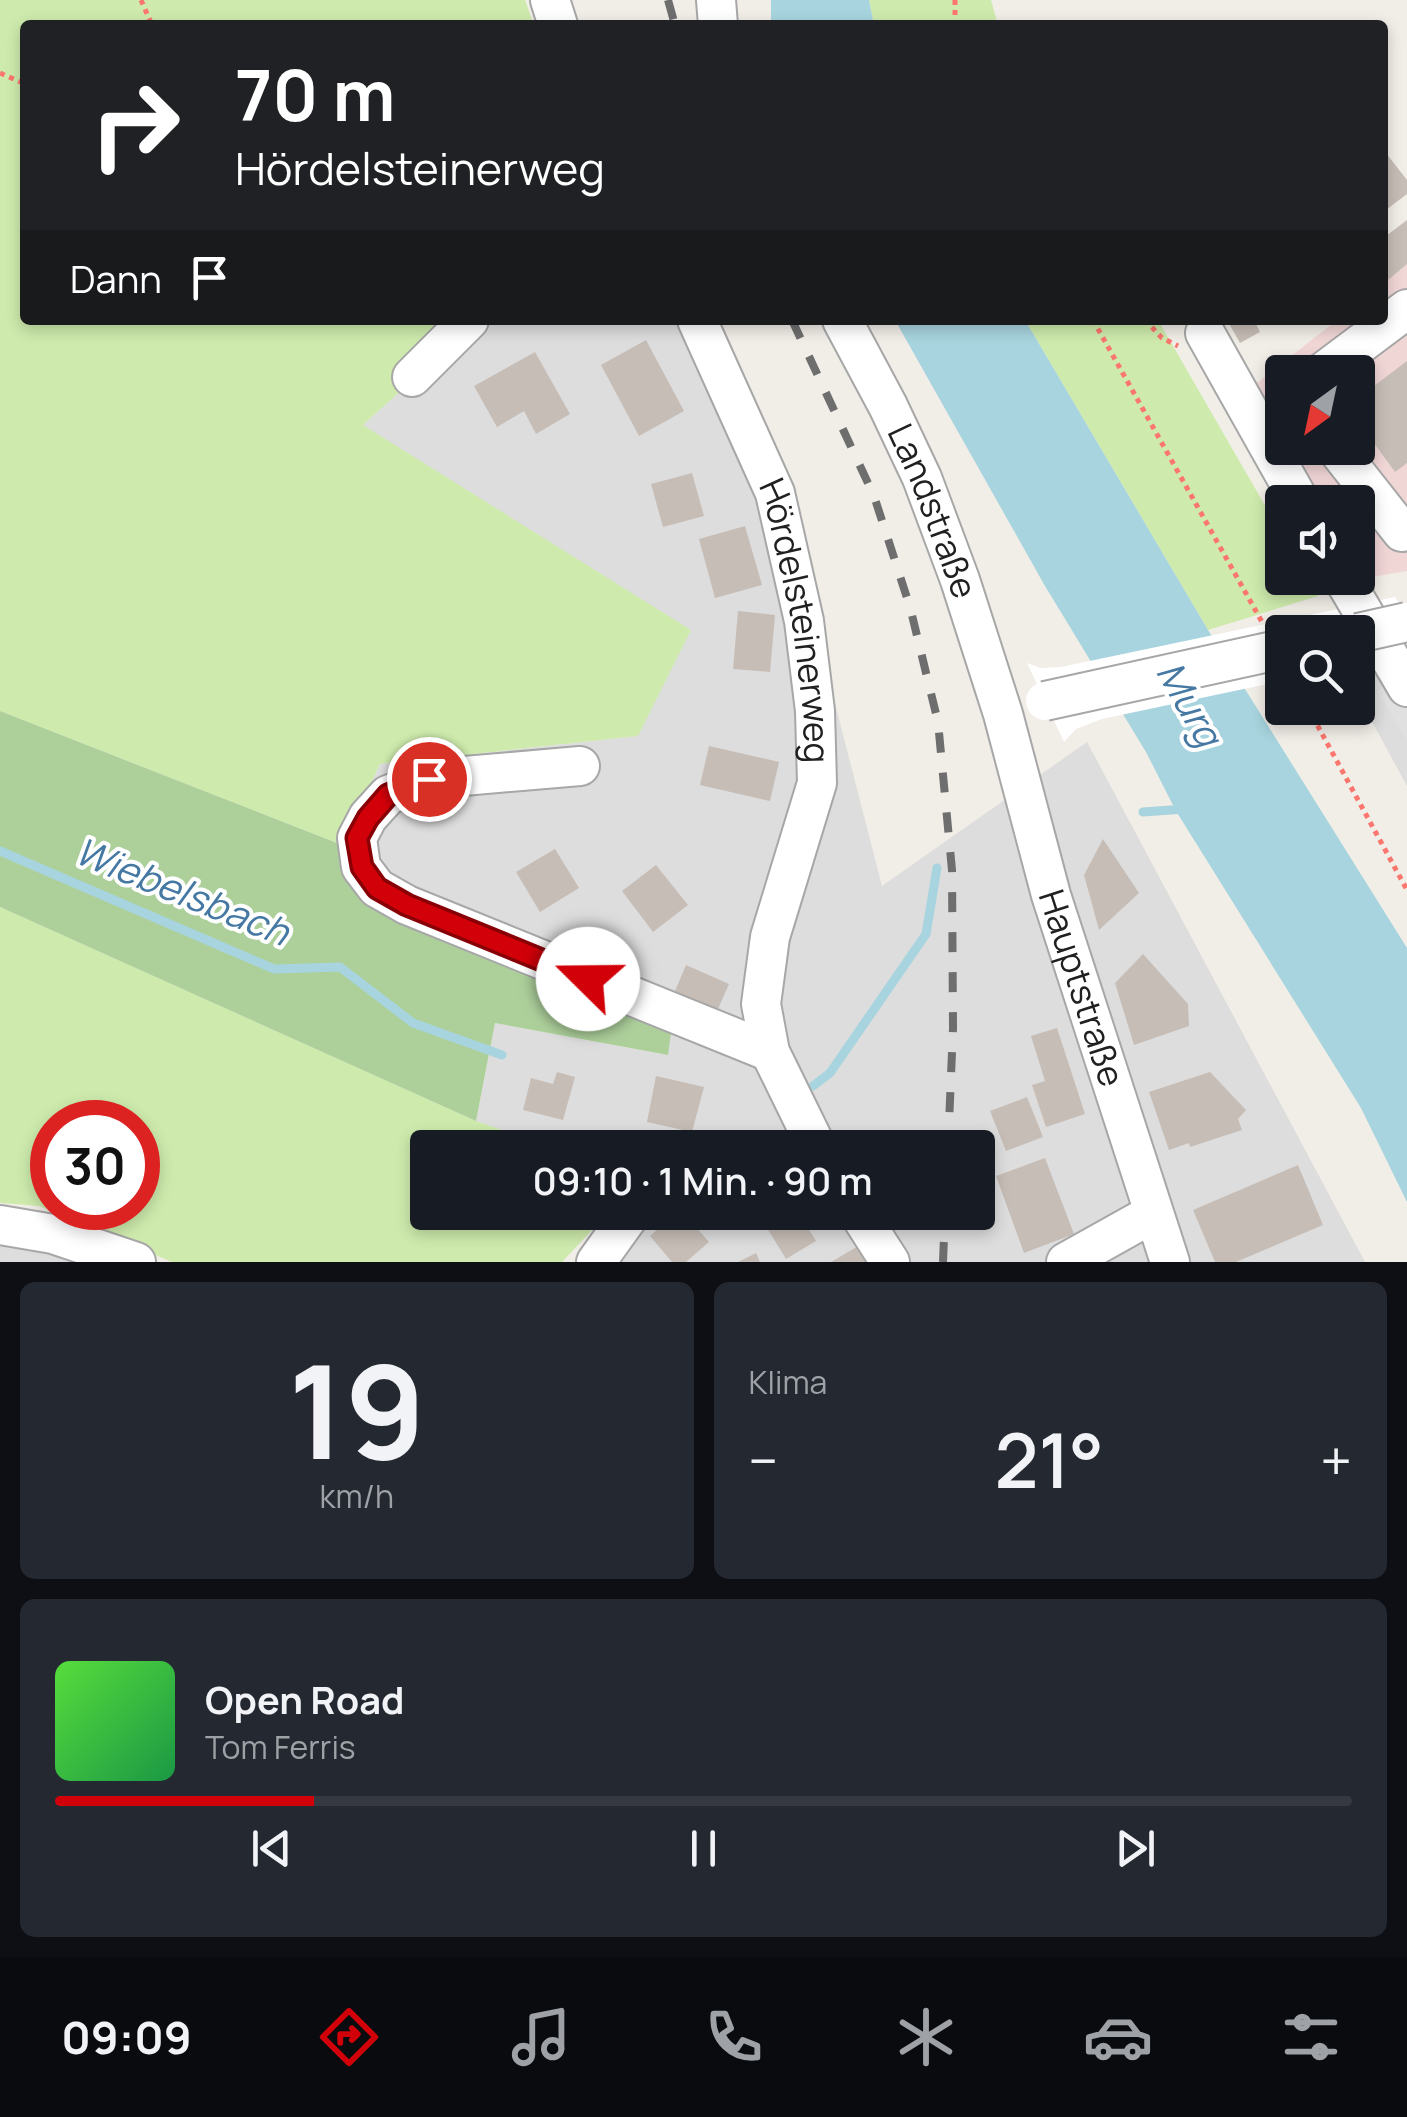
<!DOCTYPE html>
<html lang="de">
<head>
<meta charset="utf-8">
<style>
  :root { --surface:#171b24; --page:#242831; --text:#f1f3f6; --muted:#9ea1a6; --line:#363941; --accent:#d10009 }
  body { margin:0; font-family:Manrope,sans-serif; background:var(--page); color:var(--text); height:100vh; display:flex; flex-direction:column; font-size:38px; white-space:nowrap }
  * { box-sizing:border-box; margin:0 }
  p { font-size:32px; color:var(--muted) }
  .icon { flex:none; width:55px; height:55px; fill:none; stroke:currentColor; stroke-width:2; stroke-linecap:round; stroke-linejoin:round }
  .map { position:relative; height:1262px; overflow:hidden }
  .drawer { display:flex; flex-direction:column; gap:20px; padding:20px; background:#0d0f14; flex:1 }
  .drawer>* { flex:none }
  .hud { position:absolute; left:20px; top:20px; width:1368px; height:305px; border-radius:10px; box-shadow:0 5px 15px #0003; background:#202124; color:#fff; overflow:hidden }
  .needle { width:65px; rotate:213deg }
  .controls { position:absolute; left:1265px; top:355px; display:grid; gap:20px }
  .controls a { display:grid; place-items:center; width:110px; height:110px; border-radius:10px; background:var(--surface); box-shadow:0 5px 15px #0003; font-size:50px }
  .speed { position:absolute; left:30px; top:1100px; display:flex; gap:20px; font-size:50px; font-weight:700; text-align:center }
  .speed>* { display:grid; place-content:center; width:130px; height:130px; border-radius:50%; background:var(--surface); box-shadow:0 5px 15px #0003; line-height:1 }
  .speed .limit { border:15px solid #d22; background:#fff; color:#111 }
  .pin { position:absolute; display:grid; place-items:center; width:85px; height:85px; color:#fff; margin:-42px; border:5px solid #fff; border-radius:50%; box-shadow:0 2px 10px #0007 }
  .me { position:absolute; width:110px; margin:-55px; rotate:292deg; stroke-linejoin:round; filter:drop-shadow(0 0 8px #0008) }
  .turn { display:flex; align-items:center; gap:35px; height:210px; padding:0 50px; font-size:45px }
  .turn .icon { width:130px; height:130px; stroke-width:2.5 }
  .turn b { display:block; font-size:70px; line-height:85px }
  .then { display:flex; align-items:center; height:95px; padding:0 50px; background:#0003; gap:20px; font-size:38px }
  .big { font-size:75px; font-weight:600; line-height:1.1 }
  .drawer .tile { flex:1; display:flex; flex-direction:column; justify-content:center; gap:15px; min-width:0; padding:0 35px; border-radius:15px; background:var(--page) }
  .drawer .dial { align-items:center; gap:0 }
  .dial b { font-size:130px; line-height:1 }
  .song { display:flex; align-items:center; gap:30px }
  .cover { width:120px; height:120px; border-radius:15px; background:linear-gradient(135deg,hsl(110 70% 55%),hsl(140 70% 35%)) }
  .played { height:10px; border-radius:5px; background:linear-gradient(90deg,var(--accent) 20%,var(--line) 20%) }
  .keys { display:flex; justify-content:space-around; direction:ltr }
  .heat { display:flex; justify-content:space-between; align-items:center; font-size:55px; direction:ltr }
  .drawer .tiles { flex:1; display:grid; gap:20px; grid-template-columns:1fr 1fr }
  .tile:last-child { grid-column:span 2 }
  .trip { position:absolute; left:410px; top:1130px; width:585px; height:100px; border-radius:10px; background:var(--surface); box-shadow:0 5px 15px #0003; font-weight:600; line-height:100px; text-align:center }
  .menu { display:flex; height:160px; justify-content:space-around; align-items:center; background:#090b0e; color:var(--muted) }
  .menu .icon { width:70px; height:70px }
  .menu .current { color:var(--accent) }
  .menu b { font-size:45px; color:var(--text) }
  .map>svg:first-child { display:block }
  .residential { fill:#dedddd }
  .commercial { fill:#f1d6d6 }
  .grass { fill:#ceebad; fill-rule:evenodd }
  .forest { fill:#add09b }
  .parking { fill:#e0e0e0 }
  .water { fill:#a7d4de }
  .pier { fill:#fff }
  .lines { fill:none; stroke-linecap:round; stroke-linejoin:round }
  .stream { stroke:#a7d4de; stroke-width:9 }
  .building { fill:#c6bdb6 }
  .minor-casing { stroke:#a7a7a7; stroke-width:42 }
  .path { stroke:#fb766e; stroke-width:5; stroke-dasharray:5 5; stroke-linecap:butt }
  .minor { stroke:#fff; stroke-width:38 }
  .rail { stroke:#6e6e6e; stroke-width:8; stroke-dasharray:20 20; stroke-linecap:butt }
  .minor-bridge-casing { stroke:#a7a7a7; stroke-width:42; stroke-linecap:butt }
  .minor-bridge { stroke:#fff; stroke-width:38 }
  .route-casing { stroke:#880006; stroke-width:25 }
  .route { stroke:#d10009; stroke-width:18 }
  .labels { text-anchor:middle; stroke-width:8; stroke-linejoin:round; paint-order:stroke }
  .street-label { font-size:35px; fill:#202020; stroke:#fff }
  .water-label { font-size:38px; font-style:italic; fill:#4578a2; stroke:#fff }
</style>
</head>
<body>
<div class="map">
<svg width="1407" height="1262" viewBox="0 0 1407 1262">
  <rect width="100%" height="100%" fill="#f1ede7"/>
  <path class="residential" d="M479,320H717L762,420L882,886L1087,742L1365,1262H616L653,1213L978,1212V1148H551L476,1121L495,1023L667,1055L367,897L342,845L380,764L638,736L363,425Z
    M1407,664V786L1358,696V676Z
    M0,1238L106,1262H0Z"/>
  <path class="commercial" d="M1407,264V571L1360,579L1358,502H1320L1292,448H1358V372H1282V430L1257,383L1337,320H1382L1383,284Z"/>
  <path class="grass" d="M0,0H525L534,25H25V320H479L363,425L691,630L638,736L380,764L342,845L0,711Z
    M869,0H991L998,25H874Z
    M1025,320H1158L1282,535V578H1307L1318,596L1208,630Z
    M0,907L476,1121L551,1147L428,1148V1212L608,1213L562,1262H172L39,1206L0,1203ZM52,1122H138V1208H52Z"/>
  <path class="forest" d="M0,711L342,845L367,897L672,1025L668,1055L495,1023L476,1121L0,907Z"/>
  <path class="parking" d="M1401,680L1407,689V740L1377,691Z"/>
  <path class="water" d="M771,0H869L874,25H771Z
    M895,320H1025L1208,630L1407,948V1202L1361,1108L1176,811L1146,752L1045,586Z"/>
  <path class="pier" d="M1395,597L1407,615V654L1358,665V632H1282V681L1102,719L1076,729L1064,742L1027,663L1041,668L1061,667Z"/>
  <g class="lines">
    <path class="stream" d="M1143,812L1185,809
      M0,851L274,969L340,967L413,1023L502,1055
      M813,1086L830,1073L926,934L937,868"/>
  </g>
  <path class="building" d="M1382,148L1407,180V194L1382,213Z
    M1407,220V264L1388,280L1382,273V239Z
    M1227,320H1254L1260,332L1240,343Z
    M646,340L684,411L639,436L601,365Z
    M535,352L570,414L536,434L524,411L497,427L474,386Z
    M1407,361V463L1395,472L1358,421V398Z
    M692,473L704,516L663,527L651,484Z
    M745,526L762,585L715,598L699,539Z
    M738,611L775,615L770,672L733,669Z
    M709,746L779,762L770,801L700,785Z
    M1103,839L1139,893L1099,930L1084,875Z
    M555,849L579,888L540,912L516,872Z
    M656,865L688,905L653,932L622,891Z
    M1143,954L1188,1004L1189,1026L1134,1045L1115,983Z
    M686,965L729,984L718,1009L675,991Z
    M1057,1028L1085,1114L1046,1127L1032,1085L1045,1081L1031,1036Z
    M557,1072L575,1077L563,1120L523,1110L531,1078L553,1084Z
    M1210,1072L1246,1110L1238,1119L1242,1130L1190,1147L1189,1143L1169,1150L1149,1092Z
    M656,1076L704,1087L692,1132L647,1122Z
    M1027,1097L1043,1137L1006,1151L990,1111Z
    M624,1130L655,1139L652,1148H619Z
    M1045,1158L1074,1234L1024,1253L996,1176Z
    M1298,1165L1323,1225L1236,1262H1215L1193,1210Z
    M677,1212H683L709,1242L686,1262H672L650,1236Z
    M792,1212H798L816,1241L786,1259L767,1228Z
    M860,1245L870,1262H831Z
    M756,1253L760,1262H738Z"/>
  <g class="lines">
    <g class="minor-casing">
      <g id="minor">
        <path d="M550,0L558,25"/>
        <path d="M716,0L718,25"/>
        <path id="s1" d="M697,320L775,493L804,621L815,711L817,783L770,937L761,1004L770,1052L817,1148"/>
        <path id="s2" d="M842,320L888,406L922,478L960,580L1003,714L1051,895L1170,1262"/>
        <path d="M1205,333L1300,502"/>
        <path d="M1323,372L1407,309"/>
        <path d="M412,377L469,320"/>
        <path d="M1336,448L1402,532L1407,530"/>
        <path d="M1343,578L1407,687"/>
        <path d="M580,766L429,779L388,795L368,817L357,838L361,867L377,888L407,905L770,1052"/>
        <path d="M858,1212L890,1262"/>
        <path d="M0,1225L53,1234L136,1262"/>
        <path d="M596,1262L632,1212"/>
        <path d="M1066,1262L1152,1214"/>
      </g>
    </g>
    <path class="path" d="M141,0L152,25
      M955,25V0
      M0,73L25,84
      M1093,320L1262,622
      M1145,320L1162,338L1178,346
      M1308,708L1407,890"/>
    <use href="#minor" class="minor"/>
    <path class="rail" d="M668,0L675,25
      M792,320L874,496L910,607L938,722L952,870L953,1028L948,1148
      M943,1262L945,1212"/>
    <g class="minor-bridge-casing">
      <path id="minor-bridge" d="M1358,633L1407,622
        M1045,701L1282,649"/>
    </g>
    <use href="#minor-bridge" class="minor-bridge"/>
  </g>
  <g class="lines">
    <g class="route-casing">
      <path id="route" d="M429,779L388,795L368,818L357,838L362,867L377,888L407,905L588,979"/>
    </g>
    <use href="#route" class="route"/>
  </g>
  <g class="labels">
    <g class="street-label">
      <text dy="12" stroke="none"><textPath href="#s2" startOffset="212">Landstraße</textPath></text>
      <text dy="12" stroke="none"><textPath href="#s1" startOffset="320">Hördelsteinerweg</textPath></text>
      <text dy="12" stroke="none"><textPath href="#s2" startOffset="712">Hauptstraße</textPath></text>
    </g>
    <g class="water-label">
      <text transform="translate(1189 704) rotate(60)" y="13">Murg</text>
      <text transform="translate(182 892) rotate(22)" y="13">Wiebelsbach</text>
    </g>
  </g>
</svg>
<div class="controls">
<a><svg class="needle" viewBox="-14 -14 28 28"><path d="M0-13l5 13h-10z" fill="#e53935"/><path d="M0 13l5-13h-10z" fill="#9ea1a6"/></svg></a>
<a><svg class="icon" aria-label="sound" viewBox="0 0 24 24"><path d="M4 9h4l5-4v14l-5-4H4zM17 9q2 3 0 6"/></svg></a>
<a><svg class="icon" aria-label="search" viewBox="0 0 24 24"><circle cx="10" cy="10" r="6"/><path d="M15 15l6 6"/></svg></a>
</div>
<div class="speed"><div class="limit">30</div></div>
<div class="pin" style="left:429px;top:779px;background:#d93025"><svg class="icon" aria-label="arrive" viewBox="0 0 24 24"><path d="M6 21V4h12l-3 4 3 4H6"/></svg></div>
<svg class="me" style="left:588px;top:979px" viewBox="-20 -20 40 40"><circle r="19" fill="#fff"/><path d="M0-13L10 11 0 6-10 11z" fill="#d10009"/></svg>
<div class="trip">09:10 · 1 Min. · 90 m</div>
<div class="hud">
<div class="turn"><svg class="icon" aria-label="right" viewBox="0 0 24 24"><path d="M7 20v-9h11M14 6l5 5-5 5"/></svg><div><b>70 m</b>Hördelsteinerweg</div></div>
<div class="then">Dann<svg class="icon" aria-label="arrive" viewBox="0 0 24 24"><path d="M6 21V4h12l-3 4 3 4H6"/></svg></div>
</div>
</div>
<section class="drawer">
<div class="tiles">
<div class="tile dial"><b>19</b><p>km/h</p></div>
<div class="tile"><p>Klima</p>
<div class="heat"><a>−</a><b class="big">21°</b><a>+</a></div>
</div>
<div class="tile">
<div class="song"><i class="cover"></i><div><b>Open Road</b><p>Tom Ferris</p></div></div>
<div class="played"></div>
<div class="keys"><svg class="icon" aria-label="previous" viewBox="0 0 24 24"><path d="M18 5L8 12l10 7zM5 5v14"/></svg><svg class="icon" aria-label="pause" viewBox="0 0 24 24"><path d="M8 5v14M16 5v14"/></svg><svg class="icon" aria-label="next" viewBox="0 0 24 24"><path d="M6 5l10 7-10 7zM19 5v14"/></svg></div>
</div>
</div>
</section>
<nav class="menu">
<b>09:09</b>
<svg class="icon current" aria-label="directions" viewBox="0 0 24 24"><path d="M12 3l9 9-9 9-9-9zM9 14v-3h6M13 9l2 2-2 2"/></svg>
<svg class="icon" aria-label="music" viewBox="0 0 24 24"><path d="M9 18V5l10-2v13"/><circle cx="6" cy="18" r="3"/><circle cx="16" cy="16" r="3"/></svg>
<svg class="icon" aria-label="phone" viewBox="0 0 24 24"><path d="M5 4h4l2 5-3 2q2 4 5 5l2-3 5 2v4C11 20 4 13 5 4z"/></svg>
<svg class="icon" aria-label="climate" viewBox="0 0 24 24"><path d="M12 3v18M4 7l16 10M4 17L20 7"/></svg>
<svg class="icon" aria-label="car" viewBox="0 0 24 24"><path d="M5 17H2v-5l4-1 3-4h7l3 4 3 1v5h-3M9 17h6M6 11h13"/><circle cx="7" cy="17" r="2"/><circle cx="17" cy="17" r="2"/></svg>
<svg class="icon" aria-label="filters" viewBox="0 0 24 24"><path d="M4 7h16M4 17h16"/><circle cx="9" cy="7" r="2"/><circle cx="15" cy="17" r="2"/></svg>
</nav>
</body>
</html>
